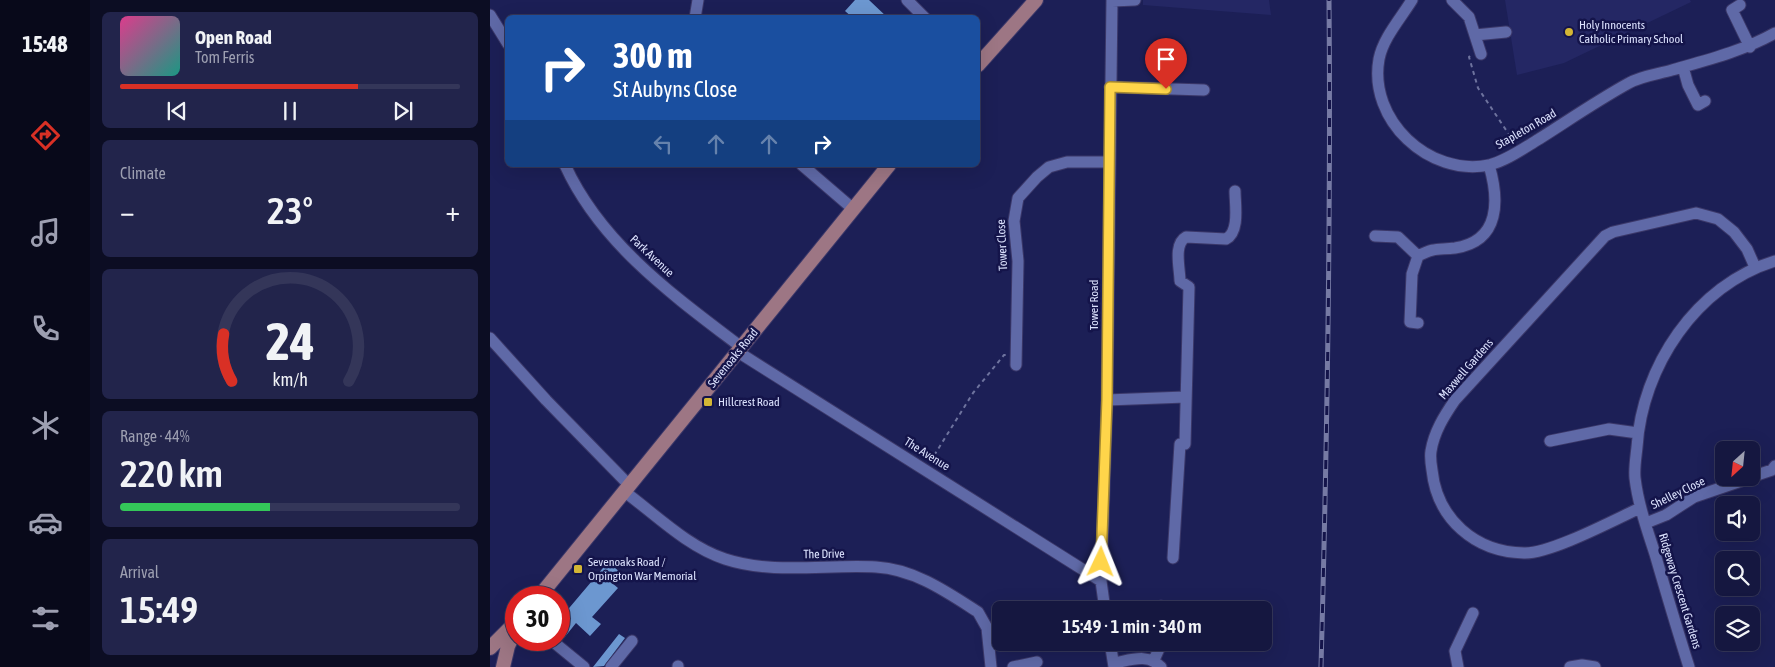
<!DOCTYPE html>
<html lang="en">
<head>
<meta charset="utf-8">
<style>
  :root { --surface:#151740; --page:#22244b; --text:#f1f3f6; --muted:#9d9fb1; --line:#343659; --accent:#d93025 }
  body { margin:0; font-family:"Asap Condensed",sans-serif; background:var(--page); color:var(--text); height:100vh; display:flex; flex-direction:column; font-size:19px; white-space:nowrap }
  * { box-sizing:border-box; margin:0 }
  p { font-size:16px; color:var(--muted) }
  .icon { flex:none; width:28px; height:28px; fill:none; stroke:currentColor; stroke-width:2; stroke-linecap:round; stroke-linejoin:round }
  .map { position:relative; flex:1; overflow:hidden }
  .sheet { display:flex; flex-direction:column; gap:12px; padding:12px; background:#0c0d23; width:400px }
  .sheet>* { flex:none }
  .top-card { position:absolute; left:15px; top:15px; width:475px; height:152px; border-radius:8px; box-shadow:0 5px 20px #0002,0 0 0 1px var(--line); background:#1a4fa0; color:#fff; overflow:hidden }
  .needle { width:32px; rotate:207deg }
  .controls { position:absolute; left:1225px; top:441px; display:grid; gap:10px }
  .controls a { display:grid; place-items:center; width:45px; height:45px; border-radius:8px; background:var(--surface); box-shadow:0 5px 20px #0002,0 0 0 1px var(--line); font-size:25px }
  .speed { position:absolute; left:15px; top:586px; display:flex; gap:10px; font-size:25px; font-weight:700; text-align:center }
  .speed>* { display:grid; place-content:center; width:65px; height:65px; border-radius:50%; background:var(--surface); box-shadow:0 5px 20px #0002,0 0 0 1px var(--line); line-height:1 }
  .speed .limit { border:8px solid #d22; background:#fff; color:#111 }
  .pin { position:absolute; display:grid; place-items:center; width:42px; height:42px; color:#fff; margin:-51px -21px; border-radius:50% 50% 50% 0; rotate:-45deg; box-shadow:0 0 5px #0007 }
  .pin .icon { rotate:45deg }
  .me { position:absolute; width:55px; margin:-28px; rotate:2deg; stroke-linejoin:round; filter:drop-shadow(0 0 4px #0008) }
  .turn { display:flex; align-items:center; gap:18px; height:105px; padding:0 25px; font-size:22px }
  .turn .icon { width:65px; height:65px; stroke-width:2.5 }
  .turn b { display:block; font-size:35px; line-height:42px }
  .lanes { display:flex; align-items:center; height:48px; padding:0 25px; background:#0003; justify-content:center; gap:25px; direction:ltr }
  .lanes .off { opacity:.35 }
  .big { font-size:38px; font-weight:600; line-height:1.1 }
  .sheet .tile { flex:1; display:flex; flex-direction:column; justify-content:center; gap:8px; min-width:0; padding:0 18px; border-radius:8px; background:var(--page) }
  .sheet .dial { align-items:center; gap:0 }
  .dial svg { height:130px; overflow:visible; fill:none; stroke:var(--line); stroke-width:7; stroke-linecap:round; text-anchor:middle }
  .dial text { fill:var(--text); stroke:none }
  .song { display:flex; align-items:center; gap:15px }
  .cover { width:60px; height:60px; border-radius:8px; background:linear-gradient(135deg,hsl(330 70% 55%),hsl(170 70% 35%)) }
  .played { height:5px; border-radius:2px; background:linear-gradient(90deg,var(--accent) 70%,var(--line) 70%) }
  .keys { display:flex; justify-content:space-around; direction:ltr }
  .heat { display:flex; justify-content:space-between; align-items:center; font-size:28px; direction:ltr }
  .charge { height:8px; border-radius:4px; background:linear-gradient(90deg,#34c759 44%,var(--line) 0) }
  .trip { position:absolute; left:502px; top:601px; width:280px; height:50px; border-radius:8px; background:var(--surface); box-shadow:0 5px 20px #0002,0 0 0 1px var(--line); font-weight:600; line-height:50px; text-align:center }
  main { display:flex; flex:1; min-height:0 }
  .dock { display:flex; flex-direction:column; width:90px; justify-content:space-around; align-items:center; background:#08091a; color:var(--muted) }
  .dock .icon { width:35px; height:35px }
  .dock .current { color:var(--accent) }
  .dock b { font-size:22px; color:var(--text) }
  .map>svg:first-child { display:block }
  .built { fill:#242764 }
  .building { fill:#6c97d0 }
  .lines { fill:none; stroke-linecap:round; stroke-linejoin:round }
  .minor-casing { stroke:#3b3869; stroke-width:13 }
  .major-casing { stroke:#3b3869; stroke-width:16 }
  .path { stroke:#6e739e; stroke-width:2; stroke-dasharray:4 4; stroke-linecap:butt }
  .minor { stroke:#5f69a7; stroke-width:11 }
  .major { stroke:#9d7684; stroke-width:14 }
  .rail-casing { stroke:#767aa4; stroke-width:5 }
  .rail { stroke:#14144a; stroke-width:3; stroke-dasharray:9; stroke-linecap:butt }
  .route-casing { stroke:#a68a30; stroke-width:12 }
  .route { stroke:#ffd54a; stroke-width:9 }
  .poi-dot { fill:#d3b635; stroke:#14144a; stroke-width:2 }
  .labels { text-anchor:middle; stroke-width:5; stroke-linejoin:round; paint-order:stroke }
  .poi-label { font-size:12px; fill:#dbe1fd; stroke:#14144a; text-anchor:start }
  .street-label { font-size:12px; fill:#dbe1fd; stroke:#14144a }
</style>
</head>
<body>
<main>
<nav class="dock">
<b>15:48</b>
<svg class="icon current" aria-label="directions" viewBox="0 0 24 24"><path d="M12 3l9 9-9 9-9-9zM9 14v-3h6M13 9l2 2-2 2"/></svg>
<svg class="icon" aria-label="music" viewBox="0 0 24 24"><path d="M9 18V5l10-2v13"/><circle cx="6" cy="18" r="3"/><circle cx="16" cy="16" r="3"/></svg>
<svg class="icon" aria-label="phone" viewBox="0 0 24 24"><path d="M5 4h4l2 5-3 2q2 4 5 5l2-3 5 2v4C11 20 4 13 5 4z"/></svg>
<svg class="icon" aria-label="climate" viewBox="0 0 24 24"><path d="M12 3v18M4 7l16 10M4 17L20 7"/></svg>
<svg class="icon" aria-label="car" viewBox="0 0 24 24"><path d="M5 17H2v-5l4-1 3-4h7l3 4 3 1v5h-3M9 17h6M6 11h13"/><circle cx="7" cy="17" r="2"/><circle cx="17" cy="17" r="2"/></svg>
<svg class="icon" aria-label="filters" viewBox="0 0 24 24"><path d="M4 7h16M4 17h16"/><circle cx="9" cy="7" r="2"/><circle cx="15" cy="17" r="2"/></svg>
</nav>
<section class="sheet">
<div class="tile">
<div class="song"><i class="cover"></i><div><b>Open Road</b><p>Tom Ferris</p></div></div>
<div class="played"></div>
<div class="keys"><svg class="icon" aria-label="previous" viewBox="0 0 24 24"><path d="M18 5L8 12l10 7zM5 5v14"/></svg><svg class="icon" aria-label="pause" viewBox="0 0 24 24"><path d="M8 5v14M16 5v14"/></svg><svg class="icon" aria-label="next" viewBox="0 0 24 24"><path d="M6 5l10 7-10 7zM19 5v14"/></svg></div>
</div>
<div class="tile"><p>Climate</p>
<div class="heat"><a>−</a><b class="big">23°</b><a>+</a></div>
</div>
<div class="tile dial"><svg viewBox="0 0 100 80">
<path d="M14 69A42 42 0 1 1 86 69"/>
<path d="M14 69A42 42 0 0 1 9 40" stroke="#d93025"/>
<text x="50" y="56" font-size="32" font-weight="700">24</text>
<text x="50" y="72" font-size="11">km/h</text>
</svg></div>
<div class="tile"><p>Range · 44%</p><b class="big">220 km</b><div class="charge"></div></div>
<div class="tile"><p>Arrival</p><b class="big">15:49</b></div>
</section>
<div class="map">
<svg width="1285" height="667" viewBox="0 0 1285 667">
  <rect width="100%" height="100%" fill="#1c1f56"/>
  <path class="built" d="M653,0H779L781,15L653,5Z
    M1015,0H1200L1201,2L1074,63L1027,75Z"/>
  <path class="building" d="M365,0H379L398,18H363L355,11Z
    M118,562L131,573L122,583L128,588L102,617L111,624L100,636L86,623L74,638L69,634V620Z
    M129,634L135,638L114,666L103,667Z"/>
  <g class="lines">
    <g class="minor-casing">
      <path id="minor" d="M417,0L435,18
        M922,0C911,18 893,38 889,59C878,120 939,177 999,165C1016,161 1034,148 1049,139C1079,120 1108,100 1139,83C1151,76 1168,74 1182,70C1217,60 1253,51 1285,33
        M962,0L979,17L991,54
        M622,1L645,0
        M1250,5L1242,10L1260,47
        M0,15L18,44
        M205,18L208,0
        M985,35L1016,32
        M1193,67L1198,85L1208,105L1215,101
        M620,87L714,90
        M75,165C111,244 184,296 251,347
        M312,165L362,208
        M885,236L908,237L928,256
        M928,323L920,322L922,274L928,256C945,247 948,250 965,248C1011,241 1009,199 999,165
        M0,338L56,400L140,486
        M248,352L611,581
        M526,365L528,261L524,221L528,198L547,177L559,167L577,162H619
        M617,400L695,397
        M1060,441L1119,429L1148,433
        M1261,477L1282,470L1285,466
        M135,492C166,515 198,547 235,559C284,575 336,564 386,567C424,569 457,592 488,612L497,628L501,667
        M1150,508C1124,520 1060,554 1034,553C985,552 947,519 942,470C941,464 940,457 941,451C944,432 954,416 965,400L1115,236L1123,232L1206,213L1228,219L1244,232L1257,249L1265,267
        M1156,523L1176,515L1204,497L1260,478
        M683,558L690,444H695L699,287L690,281C690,269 683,244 696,237L736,239C750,232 745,204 745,191
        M671,606V610
        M615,610L611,581L617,400L622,0
        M61,640L94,667
        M620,642L624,667
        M664,660L672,642
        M624,663C641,660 658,653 671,667
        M121,667L142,641
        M188,667V666
        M523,667L547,662
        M968,667L965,651L983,613
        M1080,667L1092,665L1105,667
        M1199,667C1187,629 1176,592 1165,554C1157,529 1148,504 1145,478C1144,468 1146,457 1147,447C1152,367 1206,285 1285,261"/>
    </g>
    <g class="major-casing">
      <path id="major" d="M488,65L546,0
        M48,598L399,165
        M0,648L26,622
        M13,667L18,646L26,629"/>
    </g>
    <path class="path" d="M980,56L979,57L988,88L1024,142
      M440,462L483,393L514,355H517"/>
    <use href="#minor" class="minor"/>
    <use href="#major" class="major"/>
    <g class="rail-casing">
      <path id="rail" d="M831,667C837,445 841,222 839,0"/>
    </g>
    <use href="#rail" class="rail"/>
  </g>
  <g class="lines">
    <g class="route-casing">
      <path id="route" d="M611,562L617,400L620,87L676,89"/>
    </g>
    <use href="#route" class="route"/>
  </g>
  <g class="poi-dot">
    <circle cx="1079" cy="32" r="5"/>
    <rect x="213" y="397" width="10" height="10" rx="2.5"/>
    <rect x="83" y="564" width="10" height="10" rx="2.5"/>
  </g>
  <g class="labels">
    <g class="poi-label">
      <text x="1089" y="29">Holy Innocents<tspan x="1089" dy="14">Catholic Primary School</tspan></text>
      <text x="228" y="406">Hillcrest Road</text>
      <text x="98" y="566">Sevenoaks Road /<tspan x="98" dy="14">Orpington War Memorial</tspan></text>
    </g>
    <g class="street-label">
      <text transform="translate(1036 129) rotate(-30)" y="4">Stapleton Road</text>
      <text transform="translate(512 245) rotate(-93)" y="4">Tower Close</text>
      <text transform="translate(162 256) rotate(43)" y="4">Park Avenue</text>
      <text transform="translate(604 305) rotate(-90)" y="4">Tower Road</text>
      <text transform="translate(243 358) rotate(-51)" y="4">Sevenoaks Road</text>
      <text transform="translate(976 369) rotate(-49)" y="4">Maxwell Gardens</text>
      <text transform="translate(437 454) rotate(32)" y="4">The Avenue</text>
      <text transform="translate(1188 493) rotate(-26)" y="4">Shelley Close</text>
      <text transform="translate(334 554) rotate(-1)" y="4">The Drive</text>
      <text transform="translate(1190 591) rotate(73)" y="4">Ridgeway Crescent Gardens</text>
    </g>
  </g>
</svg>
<div class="controls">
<a><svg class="needle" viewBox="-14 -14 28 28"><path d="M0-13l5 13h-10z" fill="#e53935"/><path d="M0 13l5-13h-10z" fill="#9d9fb1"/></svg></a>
<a><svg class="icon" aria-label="sound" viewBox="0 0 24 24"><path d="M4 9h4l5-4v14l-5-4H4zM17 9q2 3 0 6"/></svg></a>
<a><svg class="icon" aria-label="search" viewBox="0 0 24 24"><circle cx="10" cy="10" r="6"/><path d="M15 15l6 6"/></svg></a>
<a><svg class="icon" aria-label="layers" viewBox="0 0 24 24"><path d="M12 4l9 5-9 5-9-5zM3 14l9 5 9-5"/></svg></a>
</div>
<div class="speed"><div class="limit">30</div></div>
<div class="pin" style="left:676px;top:89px;background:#d93025"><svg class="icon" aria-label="arrive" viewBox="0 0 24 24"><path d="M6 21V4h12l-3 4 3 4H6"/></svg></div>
<svg class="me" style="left:611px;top:562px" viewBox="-20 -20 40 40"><path d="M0-17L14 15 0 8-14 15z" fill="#ffd54a" stroke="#fff" stroke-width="4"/></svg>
<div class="trip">15:49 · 1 min · 340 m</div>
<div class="top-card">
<div class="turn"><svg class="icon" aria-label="right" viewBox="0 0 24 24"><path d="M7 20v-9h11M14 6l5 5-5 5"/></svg><div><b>300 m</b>St Aubyns Close</div></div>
<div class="lanes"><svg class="icon off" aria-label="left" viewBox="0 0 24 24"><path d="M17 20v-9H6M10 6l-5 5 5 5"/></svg><svg class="icon off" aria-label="ahead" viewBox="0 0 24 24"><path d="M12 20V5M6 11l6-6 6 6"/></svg><svg class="icon off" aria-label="ahead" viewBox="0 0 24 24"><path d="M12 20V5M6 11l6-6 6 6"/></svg><svg class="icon" aria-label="right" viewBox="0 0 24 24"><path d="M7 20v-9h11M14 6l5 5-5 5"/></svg></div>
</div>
</div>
</main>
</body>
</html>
